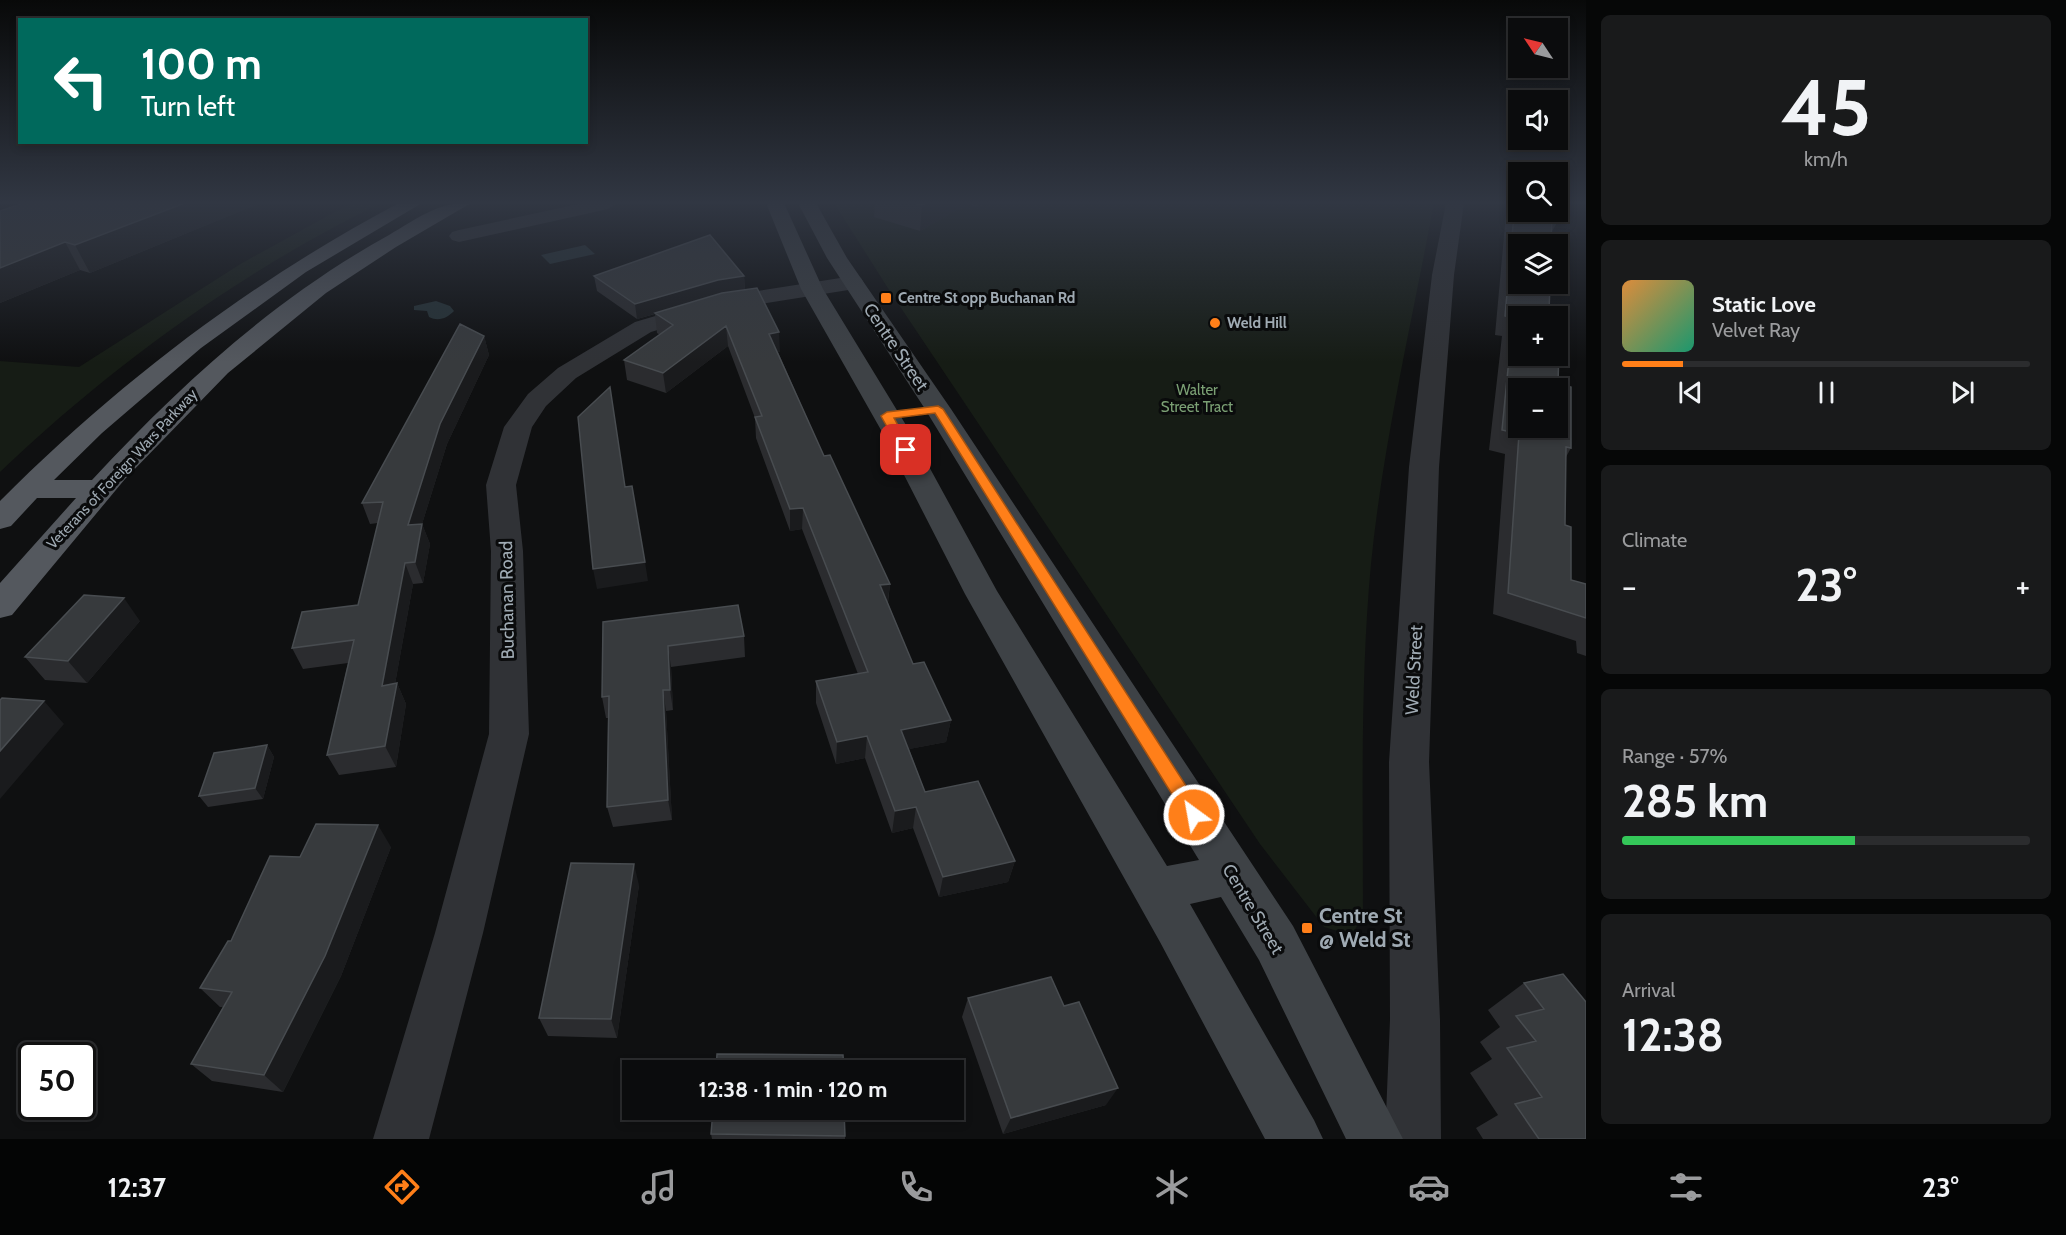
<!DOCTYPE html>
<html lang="en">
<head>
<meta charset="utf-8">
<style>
  :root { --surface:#0b0c0d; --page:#191a1b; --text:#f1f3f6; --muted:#9a9b9d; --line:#2b2c2e; --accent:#ff7f19 }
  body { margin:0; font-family:Cabin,sans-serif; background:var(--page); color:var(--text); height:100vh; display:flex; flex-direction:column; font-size:22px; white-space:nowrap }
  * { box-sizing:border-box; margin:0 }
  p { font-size:20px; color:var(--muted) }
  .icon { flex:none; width:33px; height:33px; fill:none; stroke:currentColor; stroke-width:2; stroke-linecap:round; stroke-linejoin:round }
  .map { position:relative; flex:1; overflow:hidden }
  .details { display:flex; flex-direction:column; gap:15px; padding:15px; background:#060707; width:480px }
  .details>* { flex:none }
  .top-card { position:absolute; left:18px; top:18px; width:570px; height:126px; border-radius:0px; box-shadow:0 3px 9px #0003,0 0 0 2px var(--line); background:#00695c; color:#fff; overflow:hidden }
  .needle { width:39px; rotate:305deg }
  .fabs { position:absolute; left:1508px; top:18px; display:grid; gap:12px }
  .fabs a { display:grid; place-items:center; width:60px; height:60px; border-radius:0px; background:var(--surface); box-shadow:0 3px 9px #0003,0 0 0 2px var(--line); font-size:30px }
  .speed { position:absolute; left:18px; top:1042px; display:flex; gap:12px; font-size:30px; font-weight:700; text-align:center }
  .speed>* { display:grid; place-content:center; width:78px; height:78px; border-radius:50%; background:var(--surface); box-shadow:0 3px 9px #0003,0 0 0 2px var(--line); line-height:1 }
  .speed .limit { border:3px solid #111; border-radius:9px; background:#fff; color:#111 }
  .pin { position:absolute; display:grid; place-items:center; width:51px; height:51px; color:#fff; margin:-26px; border-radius:12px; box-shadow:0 3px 9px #0006 }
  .me { position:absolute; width:66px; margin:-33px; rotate:328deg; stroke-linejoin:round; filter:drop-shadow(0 0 4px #0008) }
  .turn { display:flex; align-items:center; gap:21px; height:126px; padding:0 24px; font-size:27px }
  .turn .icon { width:78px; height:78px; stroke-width:2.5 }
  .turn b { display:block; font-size:42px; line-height:51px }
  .big { font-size:45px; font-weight:800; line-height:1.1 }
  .details .tile { flex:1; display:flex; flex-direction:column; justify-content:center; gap:9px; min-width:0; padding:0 21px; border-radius:9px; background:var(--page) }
  .details .dial { align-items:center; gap:0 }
  .dial b { font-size:78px; line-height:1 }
  .song { display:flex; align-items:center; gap:18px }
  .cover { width:72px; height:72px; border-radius:9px; background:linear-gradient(135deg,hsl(30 70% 55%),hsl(160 70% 35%)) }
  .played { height:6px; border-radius:3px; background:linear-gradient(90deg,var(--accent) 15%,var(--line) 15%) }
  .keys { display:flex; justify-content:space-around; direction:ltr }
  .heat { display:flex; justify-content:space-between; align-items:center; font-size:33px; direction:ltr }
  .charge { height:9px; border-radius:4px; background:linear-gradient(90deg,#34c759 57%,var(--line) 0) }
  .trip { position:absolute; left:622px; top:1060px; width:342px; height:60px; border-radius:0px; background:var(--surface); box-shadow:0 3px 9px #0003,0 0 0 2px var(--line); font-weight:800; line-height:60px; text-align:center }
  .tabs { display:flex; height:96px; justify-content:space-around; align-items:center; background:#040505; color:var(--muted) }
  .tabs .icon { width:42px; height:42px }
  .tabs .current { color:var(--accent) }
  .tabs b { font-size:27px; color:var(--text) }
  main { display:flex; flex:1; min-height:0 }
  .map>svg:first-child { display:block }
  .green { fill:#161c15 }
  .water { fill:#253135 }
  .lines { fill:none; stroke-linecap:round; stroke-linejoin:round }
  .minor { fill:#303236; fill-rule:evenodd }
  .tertiary { fill:#303236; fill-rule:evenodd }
  .secondary { fill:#3e4246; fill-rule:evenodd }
  .trunk { fill:#54585e; fill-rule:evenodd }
  .wall { fill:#2b2c2f }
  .shaded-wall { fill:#1a1b1d }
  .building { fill:#373a3d; stroke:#484c50; stroke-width:1.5; fill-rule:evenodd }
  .route { fill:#ff7f19; stroke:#a65310; stroke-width:1.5 }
  .poi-dot { fill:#ff7f19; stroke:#0a0b0c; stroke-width:2 }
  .labels { text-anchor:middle; stroke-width:6; stroke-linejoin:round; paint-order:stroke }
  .far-poi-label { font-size:15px; font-weight:bold; fill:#9faab3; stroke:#0a0b0c; text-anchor:start }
  .far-park-label { font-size:15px; fill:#7ba074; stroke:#0a0b0c }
  .far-street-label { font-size:15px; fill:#9faab3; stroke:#0a0b0c }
  .street-label { font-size:18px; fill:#9faab3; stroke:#0a0b0c }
  .near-poi-label { font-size:21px; font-weight:bold; fill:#9faab3; stroke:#0a0b0c; text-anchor:start }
</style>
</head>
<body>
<main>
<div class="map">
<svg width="1586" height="1139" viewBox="0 0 1586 1139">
  <rect width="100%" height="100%" fill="#0f1011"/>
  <path class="green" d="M351,203H381C242,271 112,365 0,472V361L79,367L242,263Z
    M834,203H1434C1412,322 1383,443 1371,564C1360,681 1363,800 1363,918L1353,932H1341L1324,927L1260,844L891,293Z"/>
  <path class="water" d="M585,245L595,254L550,264L541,255Z
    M436,301L450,306L454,311C447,318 439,322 429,317L427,311L414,310V306Z"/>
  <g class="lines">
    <path class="minor" d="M583,203H617L608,209L459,242L452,240L449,236L452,232L459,230Z
      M853,276L861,278L864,283L861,288L723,310L651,332L576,378L546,406L532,427L516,485L523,551L529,734L483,933L429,1139H373L435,933L489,734L491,551L486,485L504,427L528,394L558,368L635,322L720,297Z"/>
    <path class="tertiary" d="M1446,203H1464L1454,275L1439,467L1429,762L1440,1020L1441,1139H1385L1390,1020L1389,762L1409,467L1432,275Z"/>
    <path class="secondary" d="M766,203H784L823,289L909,430L997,591L1167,866L1199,860L925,409L827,258L798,203H816L847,258L951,409L1293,926L1403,1139H1346L1259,960L1221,897L1190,904L1314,1120L1323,1139H1265L1160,942L965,594L881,430L801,289Z"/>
    <path class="trunk" d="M399,203H422L306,272L201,348L102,433L54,480H92C180,385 275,298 389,235C417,219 439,201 471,203L396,247L326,293L228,373L125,479L12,615L0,618V583L76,498H37L11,526L0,529V501C119,382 250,282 399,203Z"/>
  </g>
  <path class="wall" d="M260,203L90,273L80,270L0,303V211Z
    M875,203H985L977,207L967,204L920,231L874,217Z
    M1507,203H1518L1557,212L1561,216L1551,233L1549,311L1558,384L1571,448L1566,457L1565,525L1571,580L1586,584V656L1577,653L1576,641L1493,614L1505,454L1489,450L1502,336L1495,335Z
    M594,276H744L745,290L780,352H778L824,456L890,584L888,603L913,664L951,720L946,742L909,749L925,792L1015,861L1008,882L939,897L913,828L892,833L865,758L836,764L816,703V681L858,674L802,529L790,531L756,438L755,418L728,346L666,393L627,380L624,360L660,335L657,333L655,314L637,319L597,291Z
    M484,336L489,355L447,444L422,524L430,544L423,583L413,584L395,684L397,683L406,704L396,767L339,775L327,755L348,663L303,669L292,648L358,605L378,523L370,524L362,503Z
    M140,621L87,683L45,680L25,657Z
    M603,622L744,636L745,657L671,667L673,710L666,711L672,820L613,827L607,807L608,718H606L602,697Z
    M267,745L274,757L263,799L208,807L199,796Z
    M391,847L341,976L283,1092L212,1081L191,1064L223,1007H220L200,988L231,941L300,857Z
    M639,885L617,1038L548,1036L539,1018Z
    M1563,974L1586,1139H1483L1476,1128L1498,1115L1470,1073L1492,1059L1480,1042L1500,1027L1488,1010L1524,983Z
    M968,998L1106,1105L1003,1134L962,1017Z
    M711,1134L845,1136V1139H712Z"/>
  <path class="shaded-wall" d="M185,203H260L90,273L75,245Z
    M926,203H967V204L920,231L922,205Z
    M978,203H985L977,207Z
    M65,242L80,270L0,303V268Z
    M744,276L745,291L719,295L637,319L635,304L718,280Z
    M726,326L728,346L666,393L663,373Z
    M779,332L780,352L770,353L769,334Z
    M484,336L489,355L447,444L422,524L430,544L423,583L415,562L408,525L440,424Z
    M803,508L802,529L790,531V509Z
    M645,562L648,581L597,589L593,569Z
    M405,563L413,584L391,706L382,686Z
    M890,584L887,606L880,585Z
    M124,598L140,621L87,683L68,661Z
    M668,646L671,667L673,710L670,690Z
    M397,683L406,704L396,767L385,746Z
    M663,690L666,711L672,820L668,800Z
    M44,701L64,724L0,799V751Z
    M951,720L946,742L899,751L901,730Z
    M867,736L865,758L836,764L837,742Z
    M267,745L274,757L263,799L255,788Z
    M916,807L913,828L892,833L895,811Z
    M378,825L391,847L341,976L283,1092L264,1075Z
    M1015,861L1008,882L939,897L943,877Z
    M634,864L639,885L617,1038L611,1019Z
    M1118,1088L1106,1105L1003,1134L1011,1118Z"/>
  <path class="building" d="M23,203H185L75,245L65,242L0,268V211Z
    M915,203H926L922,205Z
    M1515,203H1518V212H1557V203H1562L1561,216L1552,214L1551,244H1518V284H1550L1549,311L1560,314L1558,384L1571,387V448L1566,447L1565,525L1571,527V580L1586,584V618L1508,593L1519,434L1502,430L1513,318L1505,316ZM1518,316H1557V356H1518ZM1518,388H1557V428H1518Z
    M710,235L744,276L718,280L635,304L594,276Z
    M757,288L779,332L769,334L824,456L830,455L890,584L880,585L913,664L924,662L951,720L901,730L925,792L978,781L1015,861L943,877L916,807L895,811L867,736L837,742L816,681L868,672L803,508L790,509L755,417L762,416L726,326L663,373L624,360L673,325L655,313L722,293Z
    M460,324L484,336L440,424L408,525L422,524L415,562L405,563L382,686L397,683L385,746L327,755L354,640L292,648L302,612L358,605L383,502L362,503Z
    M610,387L625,487L632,486L645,562L593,569L578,417Z
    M84,595L124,598L68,661L25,657Z
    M738,605L744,636L668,646L670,690H663L668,800L607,807L609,696L602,697L603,622Z
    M2,698L44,701L0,751V700Z
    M267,745L255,788L199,796L214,753Z
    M316,824L378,825L325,956L264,1075L191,1064L232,992L200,988L228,941H231L270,856L300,857Z
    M571,863L634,864L611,1019L539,1018Z
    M1563,974L1586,1002V1139H1539L1515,1104L1542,1097L1507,1048L1536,1041L1516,1016L1544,1009L1524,983Z
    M1051,977L1064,1006L1079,1002L1118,1088L1011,1118L968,998Z
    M717,1054L843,1055L844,1071H716Z
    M713,1110H844L845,1136L711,1134Z"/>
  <linearGradient id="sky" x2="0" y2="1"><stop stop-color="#080909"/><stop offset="0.56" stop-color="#313743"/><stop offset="1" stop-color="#313743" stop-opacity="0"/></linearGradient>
  <rect width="1586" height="362" fill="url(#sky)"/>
  <path class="route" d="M938,406L943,409L1201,809L1203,815L1201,820L1194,822L1188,820L935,413L894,418L912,450L906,454L900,450L881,416L887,412Z"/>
  <g class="poi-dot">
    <rect x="880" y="292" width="12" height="12" rx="3"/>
    <circle cx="1215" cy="323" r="6"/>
    <rect x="1301" y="922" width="12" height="12" rx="3"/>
  </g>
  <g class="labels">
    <g class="far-poi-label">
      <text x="898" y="303">Centre St opp Buchanan Rd</text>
      <text x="1227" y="328">Weld Hill</text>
    </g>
    <g class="far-park-label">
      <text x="1197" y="395">Walter<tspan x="1197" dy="17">Street Tract</tspan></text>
    </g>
    <g class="far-street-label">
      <text transform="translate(122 469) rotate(-47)" y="5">Veterans of Foreign Wars Parkway</text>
    </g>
    <g class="street-label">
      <text transform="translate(896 347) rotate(56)" y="6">Centre Street</text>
      <text transform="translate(507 600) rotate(-91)" y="6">Buchanan Road</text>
      <text transform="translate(1414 670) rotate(-87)" y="6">Weld Street</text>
      <text transform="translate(1253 909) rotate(59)" y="6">Centre Street</text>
    </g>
    <g class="near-poi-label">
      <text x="1319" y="923">Centre St<tspan x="1319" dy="24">@ Weld St</tspan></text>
    </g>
  </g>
</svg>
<div class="fabs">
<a><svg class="needle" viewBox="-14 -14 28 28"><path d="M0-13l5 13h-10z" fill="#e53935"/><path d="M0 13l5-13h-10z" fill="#9a9b9d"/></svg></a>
<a><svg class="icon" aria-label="sound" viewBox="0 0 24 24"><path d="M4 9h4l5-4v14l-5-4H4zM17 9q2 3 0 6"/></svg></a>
<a><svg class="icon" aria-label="search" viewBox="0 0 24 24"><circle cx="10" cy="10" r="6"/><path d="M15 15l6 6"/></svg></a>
<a><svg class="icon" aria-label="layers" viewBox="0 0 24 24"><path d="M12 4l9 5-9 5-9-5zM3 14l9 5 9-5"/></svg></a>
<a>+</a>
<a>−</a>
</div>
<div class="speed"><div class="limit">50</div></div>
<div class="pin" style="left:906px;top:450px;background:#d93025"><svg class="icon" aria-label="arrive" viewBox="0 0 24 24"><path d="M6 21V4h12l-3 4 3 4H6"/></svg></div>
<svg class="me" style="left:1194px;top:815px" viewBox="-20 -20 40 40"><circle r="17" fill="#ff7f19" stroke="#fff" stroke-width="3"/><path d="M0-11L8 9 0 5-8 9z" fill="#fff"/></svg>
<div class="trip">12:38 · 1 min · 120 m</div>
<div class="top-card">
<div class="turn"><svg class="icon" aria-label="left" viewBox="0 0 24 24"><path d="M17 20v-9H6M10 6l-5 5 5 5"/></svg><div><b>100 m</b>Turn left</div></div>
</div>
</div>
<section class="details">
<div class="tile dial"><b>45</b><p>km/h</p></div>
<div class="tile">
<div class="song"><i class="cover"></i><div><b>Static Love</b><p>Velvet Ray</p></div></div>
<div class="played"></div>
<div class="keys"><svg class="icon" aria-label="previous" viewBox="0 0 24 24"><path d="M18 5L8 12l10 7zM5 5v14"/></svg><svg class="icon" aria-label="pause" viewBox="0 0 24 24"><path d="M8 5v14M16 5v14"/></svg><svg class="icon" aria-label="next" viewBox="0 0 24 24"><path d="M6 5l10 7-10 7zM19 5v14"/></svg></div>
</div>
<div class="tile"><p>Climate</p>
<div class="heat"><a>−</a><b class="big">23°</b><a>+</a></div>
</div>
<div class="tile"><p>Range · 57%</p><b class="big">285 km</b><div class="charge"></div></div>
<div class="tile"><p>Arrival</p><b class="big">12:38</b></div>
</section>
</main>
<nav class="tabs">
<b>12:37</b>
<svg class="icon current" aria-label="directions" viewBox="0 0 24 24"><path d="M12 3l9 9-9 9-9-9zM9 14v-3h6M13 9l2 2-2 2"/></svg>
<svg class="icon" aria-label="music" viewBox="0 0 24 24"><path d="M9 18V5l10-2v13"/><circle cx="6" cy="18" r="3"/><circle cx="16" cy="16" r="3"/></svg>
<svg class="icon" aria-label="phone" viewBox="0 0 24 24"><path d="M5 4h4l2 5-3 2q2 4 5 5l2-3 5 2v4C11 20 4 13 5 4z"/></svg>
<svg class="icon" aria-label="climate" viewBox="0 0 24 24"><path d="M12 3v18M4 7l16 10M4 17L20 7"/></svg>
<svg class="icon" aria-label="car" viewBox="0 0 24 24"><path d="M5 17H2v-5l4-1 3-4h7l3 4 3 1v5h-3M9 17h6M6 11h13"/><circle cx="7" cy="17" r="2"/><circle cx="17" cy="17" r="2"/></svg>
<svg class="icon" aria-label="filters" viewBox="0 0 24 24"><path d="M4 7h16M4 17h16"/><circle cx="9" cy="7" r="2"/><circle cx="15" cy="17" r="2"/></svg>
<b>23°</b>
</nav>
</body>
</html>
